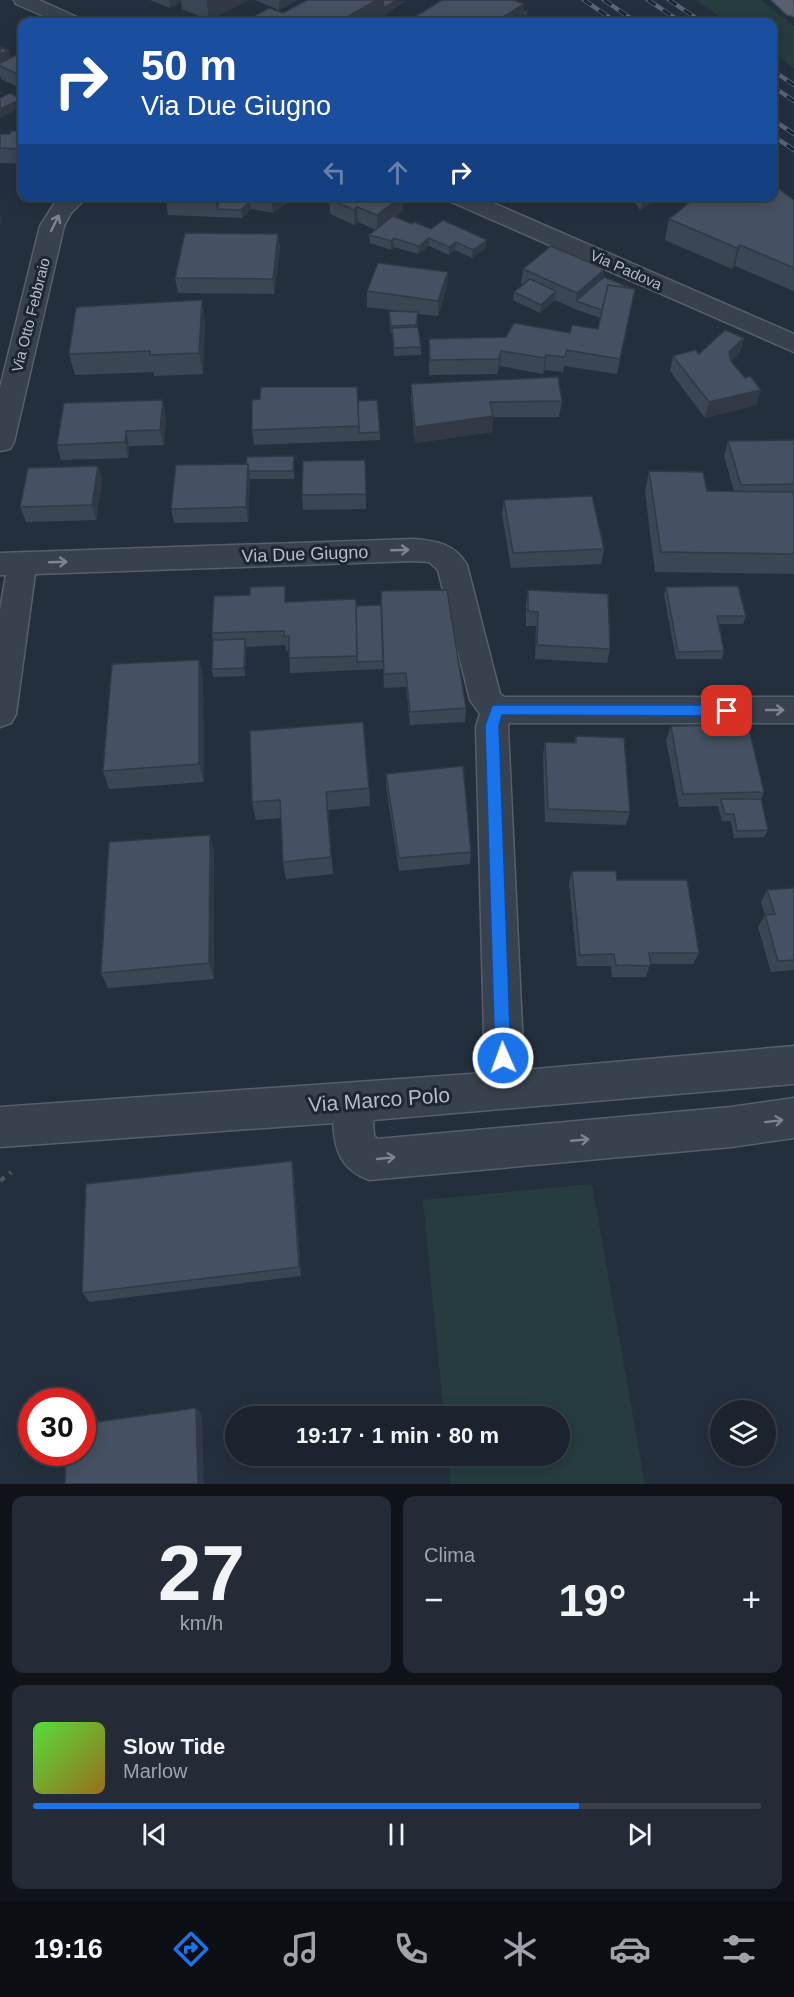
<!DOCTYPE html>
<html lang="it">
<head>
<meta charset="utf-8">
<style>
  :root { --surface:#1b232e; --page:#242b36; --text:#f1f3f6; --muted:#a0a4aa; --line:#39404a; --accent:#1a73e8 }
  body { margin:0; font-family:Arial,sans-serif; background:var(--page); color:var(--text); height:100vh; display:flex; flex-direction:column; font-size:22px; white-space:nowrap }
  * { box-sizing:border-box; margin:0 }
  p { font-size:20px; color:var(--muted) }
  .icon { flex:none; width:33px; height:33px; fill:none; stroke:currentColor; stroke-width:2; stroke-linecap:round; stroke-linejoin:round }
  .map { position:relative; height:1484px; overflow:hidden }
  .panel { display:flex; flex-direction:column; gap:12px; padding:12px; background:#0f1319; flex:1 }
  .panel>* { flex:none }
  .guide { position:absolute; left:18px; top:18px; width:759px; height:183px; border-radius:12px; box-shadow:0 3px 15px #0003,0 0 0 2px var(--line); background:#1a4fa0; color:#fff; overflow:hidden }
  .fabs { position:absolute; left:710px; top:1400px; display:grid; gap:12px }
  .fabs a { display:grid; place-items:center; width:66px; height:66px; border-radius:50%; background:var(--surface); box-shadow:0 3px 15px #0003,0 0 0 2px var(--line); font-size:30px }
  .speed { position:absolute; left:18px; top:1388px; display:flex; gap:12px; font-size:30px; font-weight:700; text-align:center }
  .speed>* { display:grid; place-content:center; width:78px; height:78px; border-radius:50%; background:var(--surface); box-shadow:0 3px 15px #0003,0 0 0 2px var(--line); line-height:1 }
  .speed .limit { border:9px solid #d22; background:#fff; color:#111 }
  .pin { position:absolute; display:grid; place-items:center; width:51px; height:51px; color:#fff; margin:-26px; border-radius:12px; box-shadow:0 3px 9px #0006 }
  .me { position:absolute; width:66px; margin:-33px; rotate:358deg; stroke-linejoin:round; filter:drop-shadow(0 0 4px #0008) }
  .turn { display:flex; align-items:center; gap:21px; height:126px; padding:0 24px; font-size:27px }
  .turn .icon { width:78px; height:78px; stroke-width:2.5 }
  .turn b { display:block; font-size:42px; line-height:51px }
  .lanes { display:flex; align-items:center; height:57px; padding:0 24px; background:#0003; justify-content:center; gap:30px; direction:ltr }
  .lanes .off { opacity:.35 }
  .big { font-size:45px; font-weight:600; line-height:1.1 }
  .panel .tile { flex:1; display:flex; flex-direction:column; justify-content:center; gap:9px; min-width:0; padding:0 21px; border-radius:12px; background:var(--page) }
  .panel .dial { align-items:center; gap:0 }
  .dial b { font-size:78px; line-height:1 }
  .song { display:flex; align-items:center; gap:18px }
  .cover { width:72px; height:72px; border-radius:9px; background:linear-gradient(135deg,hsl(110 70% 55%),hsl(40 70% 35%)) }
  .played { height:6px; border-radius:3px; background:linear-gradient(90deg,var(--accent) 75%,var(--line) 75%) }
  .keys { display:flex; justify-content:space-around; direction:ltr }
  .heat { display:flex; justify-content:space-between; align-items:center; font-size:33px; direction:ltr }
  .panel .tiles { flex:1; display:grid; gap:12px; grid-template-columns:1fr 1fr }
  .tile:last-child { grid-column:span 2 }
  .trip { position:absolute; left:225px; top:1406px; width:345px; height:60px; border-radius:30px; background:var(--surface); box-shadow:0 3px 15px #0003,0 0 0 2px var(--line); font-weight:600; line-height:60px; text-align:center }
  .tabs { display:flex; height:96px; justify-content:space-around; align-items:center; background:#0b0e12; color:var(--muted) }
  .tabs .icon { width:42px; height:42px }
  .tabs .active { color:var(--accent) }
  .tabs b { font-size:27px; color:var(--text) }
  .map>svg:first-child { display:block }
  .green { fill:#263c3f }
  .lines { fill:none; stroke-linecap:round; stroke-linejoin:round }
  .minor-casing { stroke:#565f6c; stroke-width:3 }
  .major-casing { stroke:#414a57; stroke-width:3 }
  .path { stroke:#44595c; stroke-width:4.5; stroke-dasharray:6 6; stroke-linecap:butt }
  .minor { fill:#38414e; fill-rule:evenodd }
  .major { fill:#56606e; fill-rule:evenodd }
  .rail-casing { stroke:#5a6575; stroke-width:4.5 }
  .rail { stroke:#1d2633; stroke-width:3; stroke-dasharray:9; stroke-linecap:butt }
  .wall { fill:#3b4654 }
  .shaded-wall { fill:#303945 }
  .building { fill:#455162; stroke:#303945; stroke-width:1.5 }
  .oneway { stroke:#7c8592 }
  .route { fill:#1a73e8; stroke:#114b97; stroke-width:1.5 }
  .labels { text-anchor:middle; stroke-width:6; stroke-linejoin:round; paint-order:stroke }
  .far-street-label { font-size:15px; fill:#b4bcc9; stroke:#1d2633 }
  .street-label { font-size:18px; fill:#b4bcc9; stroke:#1d2633 }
  .near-street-label { font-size:21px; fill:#b4bcc9; stroke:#1d2633 }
</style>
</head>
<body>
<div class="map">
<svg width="794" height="1484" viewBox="0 0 794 1484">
  <rect width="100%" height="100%" fill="#242f3e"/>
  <path class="green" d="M695,0H761L794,26V68L773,53L772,22H728Z
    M592,1184L645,1484H451L448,1455H560V1416H444L423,1200Z"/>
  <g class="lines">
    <g class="minor-casing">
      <path id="minor" d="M14,0H39L79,18L82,22H57L16,4Z
        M63,196H88L71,213L64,226L14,442L10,449L0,451V388L40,226L54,204Z
        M446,196H477L794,334V352L449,201Z
        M414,539C437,541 455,544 467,565L500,694L504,697H794V723H509L508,727L524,1070L794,1046V1084L373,1120L374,1135L377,1139L731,1107L794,1098V1138L731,1147L369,1180C341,1169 335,1152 333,1123L0,1147V1107L485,1073L476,727L480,714L470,700L438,570L429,562L414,561L35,574L16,714L11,723L0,727V610L6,575H0V553Z"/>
    </g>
    <g class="major-casing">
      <path id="major" d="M772,0H793L794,16L787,14Z"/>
    </g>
    <path class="path" d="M0,1181L11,1172"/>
    <use href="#minor" class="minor"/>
    <use href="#major" class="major"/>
    <g class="rail-casing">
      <path id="rail" d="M584,0L616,22
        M604,0L636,22
        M648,0L681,22
        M669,0L702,22
        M772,70L794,85
        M772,86L794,101
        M772,119L794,134
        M772,135L794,150"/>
    </g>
    <use href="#rail" class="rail"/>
  </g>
  <path class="wall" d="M150,0H249L209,20L182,9L181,2L170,8Z
    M255,0H297L279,10Z
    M406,1L373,22H249V19L283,13Z
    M0,47L8,50L10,58L22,52V89L1,79L0,75Z
    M22,131V164L0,163V134H10Z
    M167,196H297L273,213L251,209L242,218L168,215L166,200Z
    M333,196H403V211L395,217L412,224L431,229L486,248L472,258L455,250L449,255L429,246L418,254L394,247L391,250L370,243L369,235L376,230L358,222L354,225L330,214L329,199Z
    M630,196H666L640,210Z
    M794,200V291L735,266L732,269L665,240L669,219Z
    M278,234L280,249L274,294L178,293L175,278Z
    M523,269L604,277L632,304L617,374L564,366L563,372L545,370L543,374L500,366L497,374L429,375V339L506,337L570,333L598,329L600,318L575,309L555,300L540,313L513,300L514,292L523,285L521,284Z
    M448,272L447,287L438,316L418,314L417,327L421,347V355L394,356L392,334H391L389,319V311H400L367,307V291Z
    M205,321L203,374L154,376V372L75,375L69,354Z
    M744,338L740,353L731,361L745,378L761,390L756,405L705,418L670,371L673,356L699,354Z
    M411,384L562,401L559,417H493L492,432L415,443L411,399Z
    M358,401L380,432V440L254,445L252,430Z
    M166,416L164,445L129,446L128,458L61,460L57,445Z
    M794,440V574L655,572L645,492L649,471L707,491H734L724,456L728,441Z
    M365,460L366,509L303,510L302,495Z
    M176,465H294V479H250L248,522L174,523L171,509Z
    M98,466L102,481L96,520L26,522L20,507Z
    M504,500L604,549L601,564L511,568L502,515Z
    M666,587L746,616L743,624H719L724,651L722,659H676L664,595Z
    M528,590L610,649L607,663L535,659L536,626H526V604Z
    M287,602L356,606L466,708L465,722L410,725L406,687L384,688L383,667V669L290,673L289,650L286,651L285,645L246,647L245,676L213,677L212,669L213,640L212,633Z
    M199,660L203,679L204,782L109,789L103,771Z
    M671,726L764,792L761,799L768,830L764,837L734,838L731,821H722L718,806L679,807L666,740Z
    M250,731L369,788L370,806L328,810L333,874L286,879L283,862L281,818L256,820L252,802Z
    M576,736L630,812L626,825L545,822L543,755L545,742L574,743Z
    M386,774L471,852L470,864L399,871L386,787Z
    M210,835L214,852V979L108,988L101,973Z
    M572,871L617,880L699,953L693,964H650L646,977H612L611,966H577L569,883Z
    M794,888V970L771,972L758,927L765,915L761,902L767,890Z
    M292,1161L294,1172L301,1276L90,1302L82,1293Z"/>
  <path class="shaded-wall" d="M169,0H181V2L170,8Z
    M208,0H249L209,20L207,1Z
    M283,0H297L279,10V2Z
    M377,0L406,1L373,22H338Z
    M524,4L523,16L528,12L527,20L524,22H495Z
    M8,50L10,58L0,63V54Z
    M21,99L22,107L0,118V109Z
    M218,196H237L217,209L218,217L216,202Z
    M273,196H297L273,213L271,198Z
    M402,196H403V211L377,231V215Z
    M652,196H666L640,210L642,202Z
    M250,201L251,209L242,218L241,210Z
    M357,207L358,222L354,225V210Z
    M0,212L2,221L0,227Z
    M278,234L280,249L274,294L273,279Z
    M394,238V247L391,250V241Z
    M429,238V246L418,254L419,246Z
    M487,240L486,248L472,258L473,250Z
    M456,242L455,250L449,255V247Z
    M740,245L735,266L732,269L737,248Z
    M605,269L603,285L576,301L577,293Z
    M448,272L447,287L438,316V301Z
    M556,291L555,299L540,313L541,305Z
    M202,300L205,321L203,374L199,353Z
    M744,338L740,353L725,367L729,352Z
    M501,351L500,366L497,374L499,359Z
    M546,355L545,370L543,374L545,358Z
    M761,390L756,405L705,418L709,402Z
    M163,400L166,416L164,445L160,430Z
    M493,416L492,432L415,443V427Z
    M126,431L129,446L128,458L125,442Z
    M248,464L250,479L248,522L246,507Z
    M98,466L102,481L96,520L92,505Z
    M245,639L246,647L245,676L244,668Z
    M199,660L203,679L204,782L199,764Z
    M210,835L214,852V979L209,963Z
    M292,1161L294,1172L301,1276L299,1267Z
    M196,1408L202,1414L204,1484H198Z"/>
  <path class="building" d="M307,0H377L338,22H258L249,19L269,8L283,13Z
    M383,0H396L384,8Z
    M442,0H513L524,4L495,22H406Z
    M523,11L528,12L523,16Z
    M0,47L8,50L0,54Z
    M22,52V76L0,66V63Z
    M10,93L21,99L0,109V98Z
    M10,131H22V149L0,148V134H10Z
    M772,184L794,200V268L740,245L737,248L669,219L697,196H772Z
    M167,196H218L216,202L166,200Z
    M222,196H245L246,200L250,201L241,210L217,209L220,198Z
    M333,196H402L377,215L357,207L354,210L329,199Z
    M638,196H652L642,202Z
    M393,216L412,224L414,222L431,229L443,220L487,240L473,250L456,242L449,247L429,238L419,246L394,238L391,241L369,235Z
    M185,233L278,234L273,279L175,278Z
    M551,246L605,269L577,293L523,269Z
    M378,263L448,272L438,301L367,291Z
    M604,277L631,288L608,285L602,310L576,301Z
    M530,279L556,291L541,305L514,292Z
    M608,285L635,289L620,359L567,350L565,357L546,355L545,358L501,351L499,359L430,360L429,339L506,337L514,323L570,333L572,325L598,329Z
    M202,300L199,353L150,355V351L69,354L76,307Z
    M389,311L418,312L416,325L391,326Z
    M418,327L421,347L394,348L392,328Z
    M725,330L744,338L729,352L731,361L745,378L750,376L761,390L709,402L673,356L695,350L699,354Z
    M558,377L562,401L490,402L493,416L415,427L411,384Z
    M261,387H357L359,426L252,430V400L260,399Z
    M163,400L160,430L126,431L125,442L57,445L64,403Z
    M377,400L380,432L359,433L358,401Z
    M794,440V484L741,485L728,441Z
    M294,456L293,471H249L248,464H246L247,457Z
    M365,460L366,494L302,495L303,461Z
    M248,464L246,507L171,509L176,465Z
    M98,466L92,505L20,507L28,468Z
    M649,471L703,472L707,491L794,492V554L661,552Z
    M592,496L604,549L513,553L504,500Z
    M285,586V602L356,599L357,656L289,658V636L284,637V631L212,633L214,596L250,595V587Z
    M738,586L746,616H717L724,651L678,652L666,587Z
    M447,590L466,708L410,712L406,673L384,674L381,591Z
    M528,590L608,594L610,649L537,645L538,612L528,611Z
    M381,605L383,661L357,662L356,606Z
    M245,639L244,668L212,669L213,640Z
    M199,660V764L103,771L112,664Z
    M363,722L369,788L326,792L331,857L283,862L280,800L252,802L250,731Z
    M748,725L764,792L683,794L671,726Z
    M576,736L624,738L630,812L548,809L545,742L576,743Z
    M463,766L471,852L399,858L386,774Z
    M721,799H761L768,830L737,831L734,814H725Z
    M210,835L209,963L101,973L109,842Z
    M572,871H616L617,880H687L699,953H649L651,966L616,965L614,954L580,955Z
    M794,888V960L778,961L765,915L775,914L767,890Z
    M292,1161L299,1267L82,1293L86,1184Z
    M196,1408L198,1484H65L66,1452H82V1424Z"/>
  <defs><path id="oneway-shaft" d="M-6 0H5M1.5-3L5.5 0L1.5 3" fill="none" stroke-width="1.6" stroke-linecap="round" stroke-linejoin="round" transform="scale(1.5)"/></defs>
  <g class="oneway">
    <use href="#oneway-shaft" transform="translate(55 223) rotate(-64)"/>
    <use href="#oneway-shaft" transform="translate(400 550) rotate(-2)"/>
    <use href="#oneway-shaft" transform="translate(58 562) rotate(-2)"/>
    <use href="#oneway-shaft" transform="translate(775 710)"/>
    <use href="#oneway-shaft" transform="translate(774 1121) rotate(-7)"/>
    <use href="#oneway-shaft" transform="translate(580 1140) rotate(-5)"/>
    <use href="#oneway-shaft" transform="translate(386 1158) rotate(-6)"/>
  </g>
  <path class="route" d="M497,705H727L734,711L727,716L502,715L499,726L511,1058L509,1064L503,1066L497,1064L495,1058L485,726L492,706Z"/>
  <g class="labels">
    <g class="far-street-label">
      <text transform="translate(626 270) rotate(24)" y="5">Via Padova</text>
      <text transform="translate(31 315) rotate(-76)" y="5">Via Otto Febbraio</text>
    </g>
    <g class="street-label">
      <text transform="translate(305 554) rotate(-2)" y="6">Via Due Giugno</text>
    </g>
    <g class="near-street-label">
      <text transform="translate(379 1100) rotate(-4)" y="7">Via Marco Polo</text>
    </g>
  </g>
</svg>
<div class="fabs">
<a><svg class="icon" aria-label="layers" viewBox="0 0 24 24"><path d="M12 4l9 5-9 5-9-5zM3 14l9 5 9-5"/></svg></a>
</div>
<div class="speed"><div class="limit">30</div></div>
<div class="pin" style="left:727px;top:711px;background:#d93025"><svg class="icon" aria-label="arrive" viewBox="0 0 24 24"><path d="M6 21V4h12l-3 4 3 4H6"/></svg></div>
<svg class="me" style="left:503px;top:1058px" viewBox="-20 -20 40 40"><circle r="17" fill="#1a73e8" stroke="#fff" stroke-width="3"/><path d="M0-11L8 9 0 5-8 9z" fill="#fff"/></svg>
<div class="trip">19:17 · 1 min · 80 m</div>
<div class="guide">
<div class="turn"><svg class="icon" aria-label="right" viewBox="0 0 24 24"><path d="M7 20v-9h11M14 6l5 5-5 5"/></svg><div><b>50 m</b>Via Due Giugno</div></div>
<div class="lanes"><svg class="icon off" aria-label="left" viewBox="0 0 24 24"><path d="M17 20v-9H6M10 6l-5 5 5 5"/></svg><svg class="icon off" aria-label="ahead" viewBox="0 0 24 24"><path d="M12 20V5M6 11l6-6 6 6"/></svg><svg class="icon" aria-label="right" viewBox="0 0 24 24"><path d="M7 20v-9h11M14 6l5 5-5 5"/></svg></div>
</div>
</div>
<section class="panel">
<div class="tiles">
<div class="tile dial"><b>27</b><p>km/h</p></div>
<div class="tile"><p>Clima</p>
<div class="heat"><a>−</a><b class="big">19°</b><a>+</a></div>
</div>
<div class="tile">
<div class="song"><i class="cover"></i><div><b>Slow Tide</b><p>Marlow</p></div></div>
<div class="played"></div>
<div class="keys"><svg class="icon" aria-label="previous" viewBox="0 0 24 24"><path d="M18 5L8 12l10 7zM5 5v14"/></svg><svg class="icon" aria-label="pause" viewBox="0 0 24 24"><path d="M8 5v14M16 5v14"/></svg><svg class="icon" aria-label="next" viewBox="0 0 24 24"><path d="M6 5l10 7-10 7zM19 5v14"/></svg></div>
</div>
</div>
</section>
<nav class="tabs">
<b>19:16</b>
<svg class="icon active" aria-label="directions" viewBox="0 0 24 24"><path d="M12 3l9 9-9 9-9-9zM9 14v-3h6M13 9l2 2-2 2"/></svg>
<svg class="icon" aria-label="music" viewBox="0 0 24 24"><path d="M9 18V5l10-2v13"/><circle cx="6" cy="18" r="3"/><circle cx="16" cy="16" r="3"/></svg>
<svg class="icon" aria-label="phone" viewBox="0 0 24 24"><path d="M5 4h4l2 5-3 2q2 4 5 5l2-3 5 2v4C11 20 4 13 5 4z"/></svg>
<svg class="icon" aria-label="climate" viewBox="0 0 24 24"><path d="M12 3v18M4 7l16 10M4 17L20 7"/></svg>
<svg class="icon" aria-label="car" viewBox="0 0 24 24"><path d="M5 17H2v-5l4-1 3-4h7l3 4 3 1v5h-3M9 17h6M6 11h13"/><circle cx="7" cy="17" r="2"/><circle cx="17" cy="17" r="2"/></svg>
<svg class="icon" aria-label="filters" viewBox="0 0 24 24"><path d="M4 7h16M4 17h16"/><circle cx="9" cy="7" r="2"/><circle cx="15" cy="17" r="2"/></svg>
</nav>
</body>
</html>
